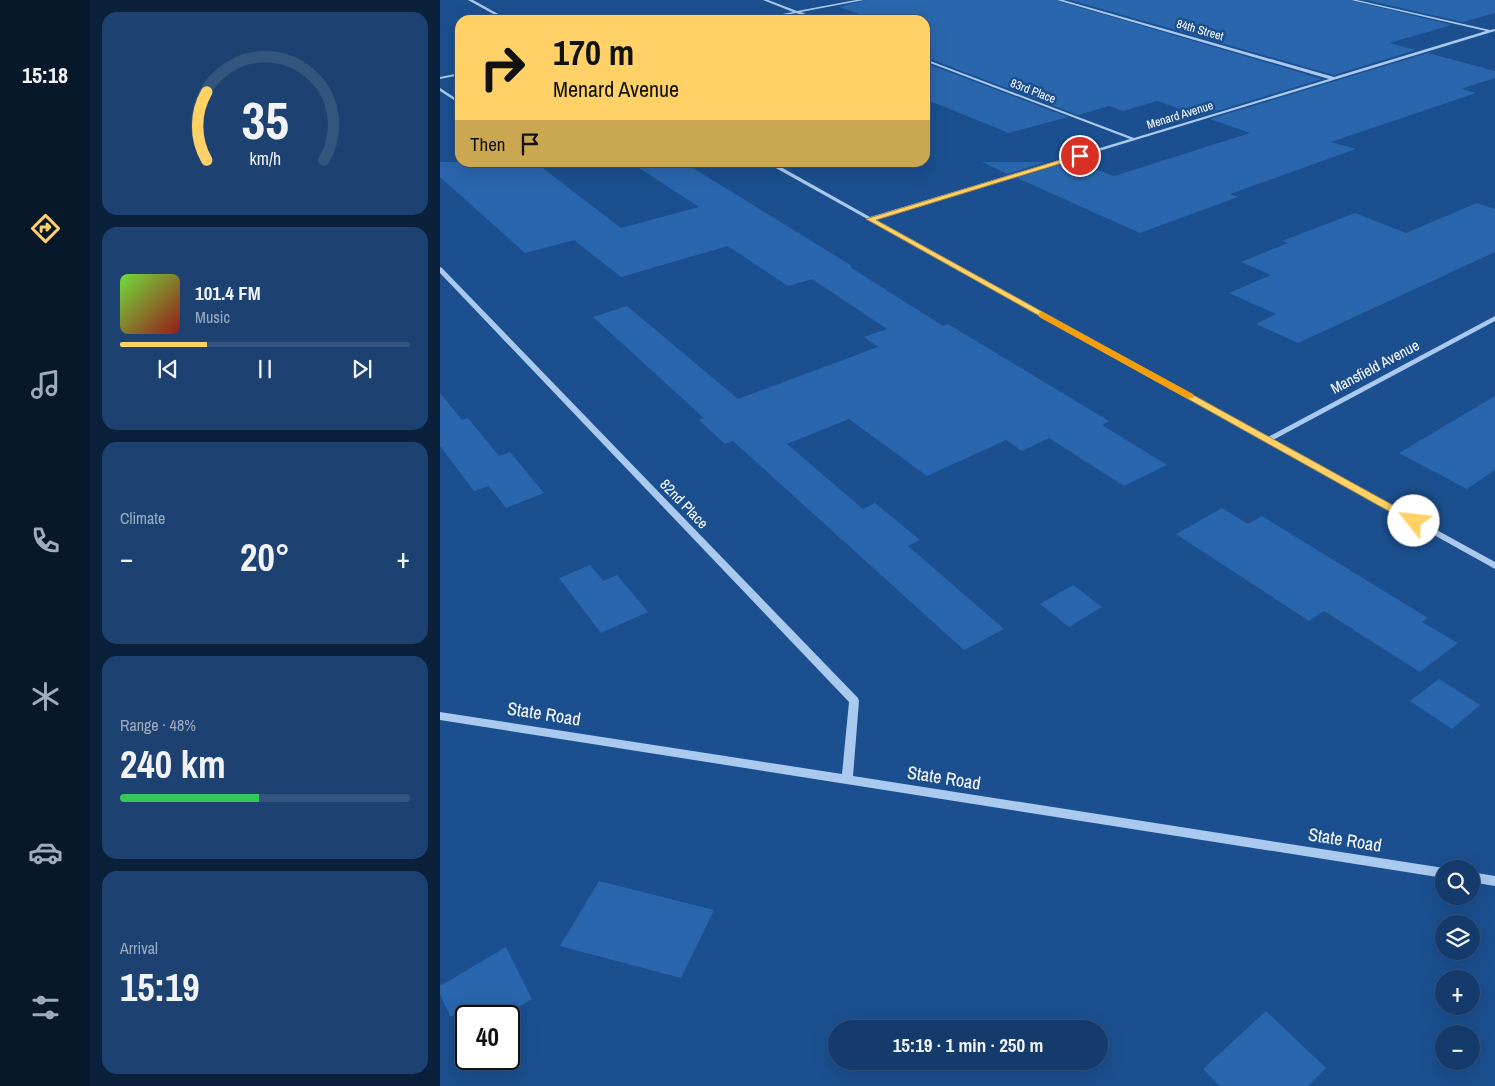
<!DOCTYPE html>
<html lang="en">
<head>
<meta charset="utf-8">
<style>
  :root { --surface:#143b6b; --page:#1d4271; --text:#f1f3f6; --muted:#9dadc1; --line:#33557e; --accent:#ffd166 }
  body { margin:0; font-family:"Archivo Narrow",sans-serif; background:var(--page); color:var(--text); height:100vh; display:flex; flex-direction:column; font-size:19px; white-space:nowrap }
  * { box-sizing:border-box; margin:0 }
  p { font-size:16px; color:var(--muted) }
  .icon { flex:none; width:28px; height:28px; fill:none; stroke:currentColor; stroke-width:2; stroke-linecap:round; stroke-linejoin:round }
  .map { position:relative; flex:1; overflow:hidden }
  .drawer { display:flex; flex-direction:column; gap:12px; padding:12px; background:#0b203b; width:350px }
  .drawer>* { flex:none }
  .top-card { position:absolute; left:15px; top:15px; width:475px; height:152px; border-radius:15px; box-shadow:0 5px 20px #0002,0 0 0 1px var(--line); background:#ffd166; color:#111; overflow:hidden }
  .buttons { position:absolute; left:995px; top:860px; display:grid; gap:10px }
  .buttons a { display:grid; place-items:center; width:45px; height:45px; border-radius:50%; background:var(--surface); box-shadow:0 5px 20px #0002,0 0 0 1px var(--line); font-size:25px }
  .speed { position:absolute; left:15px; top:1005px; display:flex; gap:10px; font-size:25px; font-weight:700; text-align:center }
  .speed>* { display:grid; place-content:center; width:65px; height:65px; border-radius:50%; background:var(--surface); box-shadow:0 5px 20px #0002,0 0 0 1px var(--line); line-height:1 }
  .speed .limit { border:2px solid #111; border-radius:8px; background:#fff; color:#111 }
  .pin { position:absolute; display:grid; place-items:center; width:42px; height:42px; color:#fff; margin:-21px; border:2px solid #fff; border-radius:50%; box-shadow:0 1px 5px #0007 }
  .me { position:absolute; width:55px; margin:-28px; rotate:299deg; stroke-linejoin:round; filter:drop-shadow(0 0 4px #0008) }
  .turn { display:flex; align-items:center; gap:18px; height:105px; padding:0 15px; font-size:22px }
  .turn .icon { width:65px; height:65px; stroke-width:2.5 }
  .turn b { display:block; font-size:35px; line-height:42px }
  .then { display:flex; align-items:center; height:48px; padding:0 15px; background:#0003; gap:10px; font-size:19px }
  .big { font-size:38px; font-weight:700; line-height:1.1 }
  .drawer .card { flex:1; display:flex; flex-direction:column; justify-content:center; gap:8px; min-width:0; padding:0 18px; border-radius:15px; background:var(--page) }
  .drawer .dial { align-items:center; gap:0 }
  .dial svg { height:130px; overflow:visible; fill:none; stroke:var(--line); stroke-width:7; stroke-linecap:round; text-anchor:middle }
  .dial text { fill:var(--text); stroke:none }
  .song { display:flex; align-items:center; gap:15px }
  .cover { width:60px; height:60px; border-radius:8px; background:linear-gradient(135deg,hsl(100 70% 55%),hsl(0 70% 35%)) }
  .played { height:5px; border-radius:2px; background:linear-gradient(90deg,var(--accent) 30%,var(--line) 30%) }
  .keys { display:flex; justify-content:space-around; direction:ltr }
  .heat { display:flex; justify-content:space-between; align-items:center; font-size:28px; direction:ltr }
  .charge { height:8px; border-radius:4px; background:linear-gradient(90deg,#34c759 48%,var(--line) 0) }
  .trip { position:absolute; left:388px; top:1020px; width:280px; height:50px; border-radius:25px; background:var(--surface); box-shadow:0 5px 20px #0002,0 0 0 1px var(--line); font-weight:700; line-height:50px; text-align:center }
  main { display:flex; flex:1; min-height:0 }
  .tabs { display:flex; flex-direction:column; width:90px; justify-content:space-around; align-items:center; background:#08182b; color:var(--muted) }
  .tabs .icon { width:35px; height:35px }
  .tabs .on { color:var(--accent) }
  .tabs b { font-size:22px; color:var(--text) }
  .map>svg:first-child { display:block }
  .building { fill:#2a66ad }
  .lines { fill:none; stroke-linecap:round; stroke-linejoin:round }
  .minor { fill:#a9c9ee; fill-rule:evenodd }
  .route { fill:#ffd166; stroke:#a68842 }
  .slow { fill:#f59e0b }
  .labels { text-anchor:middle; stroke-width:5; stroke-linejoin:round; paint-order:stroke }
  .far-street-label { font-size:12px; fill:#fff; stroke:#1b4f8f }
  .street-label { font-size:15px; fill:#fff; stroke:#1b4f8f }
  .near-street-label { font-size:18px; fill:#fff; stroke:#1b4f8f }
</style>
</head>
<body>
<main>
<nav class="tabs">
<b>15:18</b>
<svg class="icon on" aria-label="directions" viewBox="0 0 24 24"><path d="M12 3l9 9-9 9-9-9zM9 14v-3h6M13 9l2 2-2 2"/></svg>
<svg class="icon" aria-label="music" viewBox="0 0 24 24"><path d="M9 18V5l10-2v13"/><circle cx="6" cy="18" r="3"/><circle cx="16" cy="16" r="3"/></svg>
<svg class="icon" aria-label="phone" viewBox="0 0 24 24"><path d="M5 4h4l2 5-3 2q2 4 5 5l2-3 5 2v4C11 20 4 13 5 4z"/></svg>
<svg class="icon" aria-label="climate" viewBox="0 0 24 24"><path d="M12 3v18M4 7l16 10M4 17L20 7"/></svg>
<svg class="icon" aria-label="car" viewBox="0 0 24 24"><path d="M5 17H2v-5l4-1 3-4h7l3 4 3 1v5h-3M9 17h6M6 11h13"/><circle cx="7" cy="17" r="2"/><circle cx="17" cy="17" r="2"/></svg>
<svg class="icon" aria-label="filters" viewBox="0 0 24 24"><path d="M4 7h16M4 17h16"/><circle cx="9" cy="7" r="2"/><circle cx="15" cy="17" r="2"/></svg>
</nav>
<section class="drawer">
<div class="card dial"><svg viewBox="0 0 100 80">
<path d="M14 69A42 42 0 1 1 86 69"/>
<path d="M14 69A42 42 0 0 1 14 27" stroke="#ffd166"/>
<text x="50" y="56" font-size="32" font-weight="700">35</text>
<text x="50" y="72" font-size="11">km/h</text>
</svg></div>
<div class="card">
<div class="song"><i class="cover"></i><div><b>101.4 FM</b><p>Music</p></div></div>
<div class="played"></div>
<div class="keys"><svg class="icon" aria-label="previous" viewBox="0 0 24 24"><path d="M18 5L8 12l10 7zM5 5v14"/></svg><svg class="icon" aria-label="pause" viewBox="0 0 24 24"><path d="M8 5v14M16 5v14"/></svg><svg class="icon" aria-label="next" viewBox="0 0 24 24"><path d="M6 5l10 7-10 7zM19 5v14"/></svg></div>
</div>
<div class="card"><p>Climate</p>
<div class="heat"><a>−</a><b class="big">20°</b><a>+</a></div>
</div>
<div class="card"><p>Range · 48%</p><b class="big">240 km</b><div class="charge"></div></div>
<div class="card"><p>Arrival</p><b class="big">15:19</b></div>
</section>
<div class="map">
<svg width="1055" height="1086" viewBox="0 0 1055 1086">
  <rect width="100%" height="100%" fill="#1b4f8f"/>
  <path class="building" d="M426,0H615L882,79L760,116L717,101L683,111L669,106L638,115L485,57V38H487L485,37V20H437L399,7Z
    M630,0H909L1012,25L949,43L976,50L894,75Z
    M926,0H1055V13L1023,22Z
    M988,53L1055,71V78L1021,89L1036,93L891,142L916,149L790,194L798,197L700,233L577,178L628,162H636L674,176L810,133L770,119Z
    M485,63L628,117L569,133L485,99Z
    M0,162H95L181,228L259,207L190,162H243L412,266L410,267L503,326L508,324L669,421L662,425L727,465L684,486L609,438L582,451L566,440L487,476L409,419L347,444L423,509L435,503L480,540L468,546L564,629L524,650L293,441L285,444L259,420L264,418L153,317L187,306L298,399L438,347L424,337L447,329L372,279L348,286L288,246L181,277L134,240L85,253L0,177Z
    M542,162H605L567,174Z
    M1037,203L1055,209V252L858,343L816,324L836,314L789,293L831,275L801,262L848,243L842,241L915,213L966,233Z
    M0,393L22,420L28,418L59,456L70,452L104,493L66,508L49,486L34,491L0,446Z
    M1055,396V470L1027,489L959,453Z
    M782,508L808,524L822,516L988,618L982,622L1018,643L980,672L884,611L869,621L736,534Z
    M150,565L163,581L177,575L208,612L161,633L119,578Z
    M633,585L662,607L629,627L600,604Z
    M999,679L1040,705L1012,729L970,701Z
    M159,881L274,910L241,978L120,946Z
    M66,947L92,999L63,1016H10L0,994V986Z
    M826,1011L886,1068L868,1086H780L763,1069Z"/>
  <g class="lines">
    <path class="minor" d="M28,0H33L69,20H64Z
      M323,0H328L357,11L416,0H424L361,12L380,20H375L356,13L319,20H311L353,12Z
      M617,0H623L894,77L1046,31L911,0H917L1050,30L1055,29V31L435,219L828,437L1055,316V321L833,440L1055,562V569L325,162H332L430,217L690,139L485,61V59L694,138L889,79Z
      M20,73V75L0,79V77Z
      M0,88L20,101V104L0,91Z
      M0,267L2,268L418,698L419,701L413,776L1004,868L1007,869H1004V878L0,720V712L402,774L409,702L0,273Z
      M1031,872L1055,876V886L1031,882Z"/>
  </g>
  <path class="route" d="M640,154L643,156L642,157L436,220L978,519L979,521L978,523H970L426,219Z"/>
  <path class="slow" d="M602,312L753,394L754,396L753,398H746L599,317V313Z"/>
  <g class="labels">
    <g class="far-street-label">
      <text transform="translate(760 30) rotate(16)" y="4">84th Street</text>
      <text transform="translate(593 91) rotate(21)" y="4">83rd Place</text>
      <text transform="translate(740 115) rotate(-17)" y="4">Menard Avenue</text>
    </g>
    <g class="street-label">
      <text transform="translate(935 367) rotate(-28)" y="5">Mansfield Avenue</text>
      <text transform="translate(244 504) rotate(46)" y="5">82nd Place</text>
    </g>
    <g class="near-street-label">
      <text transform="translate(104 714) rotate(9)" y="6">State Road</text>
      <text transform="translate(504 778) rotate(9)" y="6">State Road</text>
      <text transform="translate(905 840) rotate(9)" y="6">State Road</text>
    </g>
  </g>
</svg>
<div class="buttons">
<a><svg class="icon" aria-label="search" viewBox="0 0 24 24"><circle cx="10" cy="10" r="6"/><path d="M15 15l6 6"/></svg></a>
<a><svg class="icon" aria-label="layers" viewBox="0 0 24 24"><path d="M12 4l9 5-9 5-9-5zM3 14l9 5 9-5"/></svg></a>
<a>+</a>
<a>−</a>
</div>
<div class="speed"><div class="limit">40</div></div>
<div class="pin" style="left:640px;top:156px;background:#d93025"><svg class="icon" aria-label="arrive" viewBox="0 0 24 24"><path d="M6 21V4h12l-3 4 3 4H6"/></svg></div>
<svg class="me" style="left:974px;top:521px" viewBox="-20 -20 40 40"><circle r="19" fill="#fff"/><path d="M0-13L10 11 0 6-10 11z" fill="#ffd166"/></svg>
<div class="trip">15:19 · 1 min · 250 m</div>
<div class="top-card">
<div class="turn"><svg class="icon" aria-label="right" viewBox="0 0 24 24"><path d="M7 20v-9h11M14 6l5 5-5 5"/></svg><div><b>170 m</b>Menard Avenue</div></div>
<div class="then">Then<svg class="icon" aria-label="arrive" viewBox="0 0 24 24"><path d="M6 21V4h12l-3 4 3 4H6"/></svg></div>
</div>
</div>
</main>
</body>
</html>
